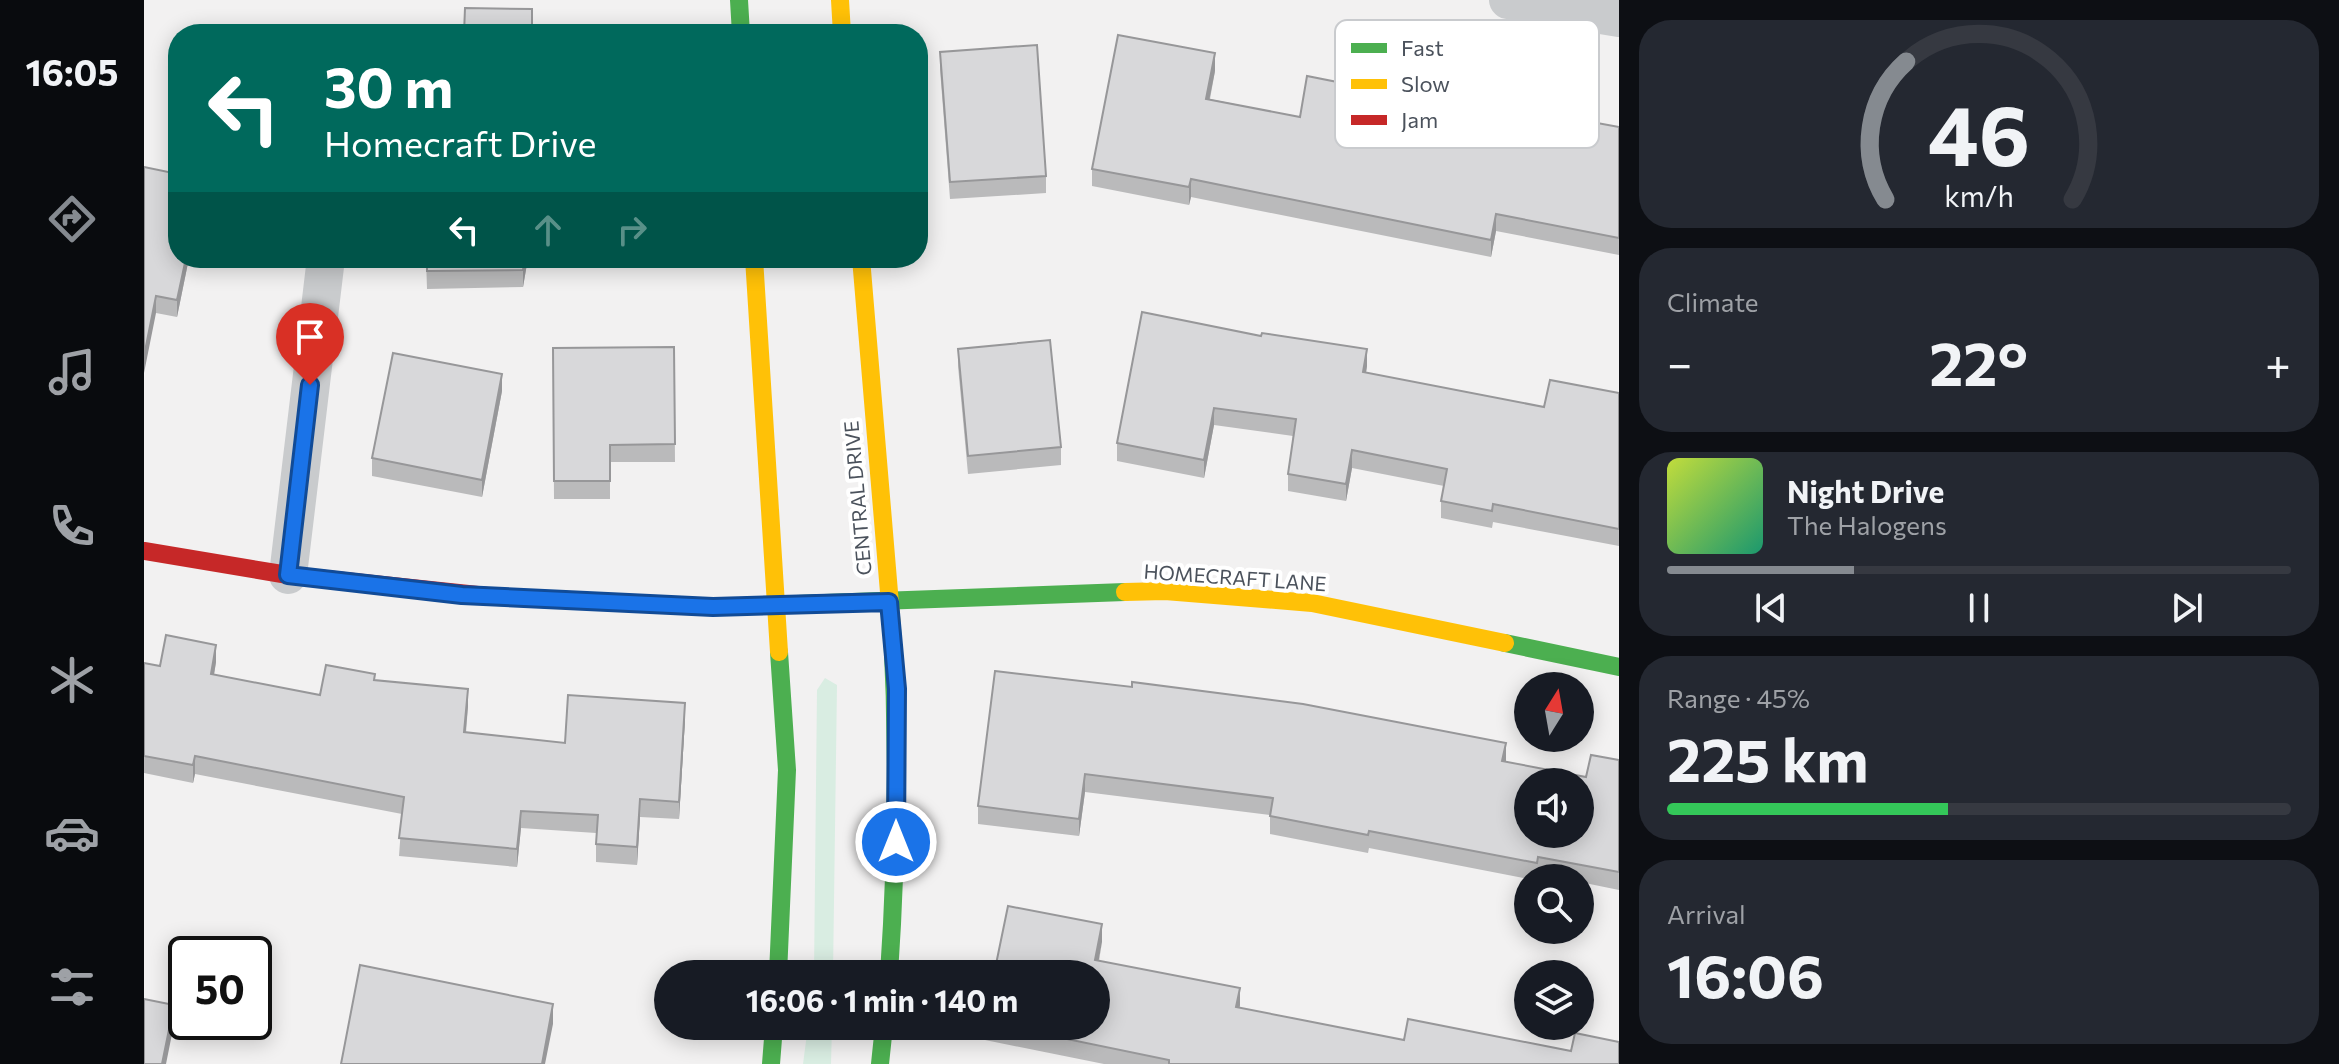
<!DOCTYPE html>
<html lang="en">
<head>
<meta charset="utf-8">
<style>
  :root { --surface:#171b24; --page:#242831; --text:#f1f3f6; --muted:#9ea1a6; --line:#363941; --accent:#858a90 }
  body { margin:0; font-family:Commissioner,sans-serif; background:var(--page); color:var(--text); height:100vh; display:flex; flex-direction:column; font-size:30px; white-space:nowrap }
  * { box-sizing:border-box; margin:0 }
  p { font-size:26px; color:var(--muted) }
  .icon { flex:none; width:44px; height:44px; fill:none; stroke:currentColor; stroke-width:2; stroke-linecap:round; stroke-linejoin:round }
  .map { position:relative; flex:1; overflow:hidden }
  .panel { display:flex; flex-direction:column; gap:20px; padding:20px; background:#0d0f14; width:720px }
  .panel>* { flex:none }
  .hud { position:absolute; left:24px; top:24px; width:760px; height:244px; border-radius:32px; box-shadow:0 4px 20px #0003; background:#00695c; color:#fff; overflow:hidden }
  .needle { width:52px; rotate:11deg }
  .fabs { position:absolute; left:1370px; top:672px; display:grid; gap:16px }
  .fabs a { display:grid; place-items:center; width:80px; height:80px; border-radius:50%; background:var(--surface); box-shadow:0 4px 20px #0003; font-size:40px }
  .speed { position:absolute; left:24px; top:936px; display:flex; gap:16px; font-size:40px; font-weight:700; text-align:center }
  .speed>* { display:grid; place-content:center; width:104px; height:104px; border-radius:50%; background:var(--surface); box-shadow:0 4px 20px #0003; line-height:1 }
  .speed .limit { border:4px solid #111; border-radius:12px; background:#fff; color:#111 }
  .pin { position:absolute; display:grid; place-items:center; width:68px; height:68px; color:#fff; margin:-82px -34px; border-radius:50% 50% 50% 0; rotate:-45deg; box-shadow:0 0 8px #0007 }
  .pin .icon { rotate:45deg }
  .me { position:absolute; width:88px; margin:-44px; rotate:0deg; stroke-linejoin:round; filter:drop-shadow(0 0 6px #0008) }
  .turn { display:flex; align-items:center; gap:28px; height:168px; padding:0 24px; font-size:36px }
  .turn .icon { width:104px; height:104px; stroke-width:2.5 }
  .turn b { display:block; font-size:56px; line-height:68px }
  .lanes { display:flex; align-items:center; height:76px; padding:0 24px; background:#0003; justify-content:center; gap:40px; direction:ltr }
  .lanes .off { opacity:.35 }
  .big { font-size:60px; font-weight:700; line-height:1.1 }
  .panel .widget { flex:1; display:flex; flex-direction:column; justify-content:center; gap:12px; min-width:0; padding:0 28px; border-radius:32px; background:var(--page) }
  .panel .dial { align-items:center; gap:0 }
  .dial svg { height:208px; overflow:visible; fill:none; stroke:var(--line); stroke-width:7; stroke-linecap:round; text-anchor:middle }
  .dial text { fill:var(--text); stroke:none }
  .song { display:flex; align-items:center; gap:24px }
  .cover { width:96px; height:96px; border-radius:12px; background:linear-gradient(135deg,hsl(70 70% 55%),hsl(160 70% 35%)) }
  .played { height:8px; border-radius:4px; background:linear-gradient(90deg,var(--accent) 30%,var(--line) 30%) }
  .keys { display:flex; justify-content:space-around; direction:ltr }
  .heat { display:flex; justify-content:space-between; align-items:center; font-size:44px; direction:ltr }
  .charge { height:12px; border-radius:6px; background:linear-gradient(90deg,#34c759 45%,var(--line) 0) }
  .trip { position:absolute; left:510px; top:960px; width:456px; height:80px; border-radius:40px; background:var(--surface); box-shadow:0 4px 20px #0003; font-weight:700; line-height:80px; text-align:center }
  main { display:flex; flex:1; min-height:0 }
  .dock { display:flex; flex-direction:column; width:144px; justify-content:space-around; align-items:center; background:#090b0e; color:var(--muted) }
  .dock .icon { width:56px; height:56px }
  .dock .active { color:var(--accent) }
  .dock b { font-size:36px; color:var(--text) }
  .map>svg:first-child { display:block }
  .grass { fill:#d9ede2 }
  .lines { fill:none; stroke-linecap:round; stroke-linejoin:round }
  .street { stroke:#c9cbcd; stroke-width:38 }
  .fast { stroke:#4caf50; stroke-width:18 }
  .slow { stroke:#ffc107; stroke-width:18 }
  .jam { stroke:#c62828; stroke-width:18 }
  .wall { fill:#bababb }
  .shaded-wall { fill:#979799 }
  .building { fill:#d8d8da; stroke:#979799; stroke-width:2; fill-rule:evenodd }
  .route-casing { stroke:#114b97; stroke-width:20 }
  .route { stroke:#1a73e8; stroke-width:14 }
  .labels { text-anchor:middle; stroke-width:8; stroke-linejoin:round; paint-order:stroke }
  .street-label { font-size:20px; fill:#4b525c; stroke:#fff }
  .key { fill:#fff; stroke:#c9cbce; stroke-width:2 }
  .key-label { font-size:22px; fill:#4b525c }
</style>
</head>
<body>
<main>
<nav class="dock">
<b>16:05</b>
<svg class="icon active" aria-label="directions" viewBox="0 0 24 24"><path d="M12 3l9 9-9 9-9-9zM9 14v-3h6M13 9l2 2-2 2"/></svg>
<svg class="icon" aria-label="music" viewBox="0 0 24 24"><path d="M9 18V5l10-2v13"/><circle cx="6" cy="18" r="3"/><circle cx="16" cy="16" r="3"/></svg>
<svg class="icon" aria-label="phone" viewBox="0 0 24 24"><path d="M5 4h4l2 5-3 2q2 4 5 5l2-3 5 2v4C11 20 4 13 5 4z"/></svg>
<svg class="icon" aria-label="climate" viewBox="0 0 24 24"><path d="M12 3v18M4 7l16 10M4 17L20 7"/></svg>
<svg class="icon" aria-label="car" viewBox="0 0 24 24"><path d="M5 17H2v-5l4-1 3-4h7l3 4 3 1v5h-3M9 17h6M6 11h13"/><circle cx="7" cy="17" r="2"/><circle cx="17" cy="17" r="2"/></svg>
<svg class="icon" aria-label="filters" viewBox="0 0 24 24"><path d="M4 7h16M4 17h16"/><circle cx="9" cy="7" r="2"/><circle cx="15" cy="17" r="2"/></svg>
</nav>
<div class="map">
<svg width="1475" height="1064" viewBox="0 0 1475 1064">
  <rect width="100%" height="100%" fill="#f2f1f1"/>
  <path class="grass" d="M681,678L693,685L689,974H670L673,690Z
    M664,1026H688L687,1064H659Z"/>
  <g class="lines">
    <path class="street" d="M1364,0L1475,18
      M144,575L182,258"/>
    <path class="fast" d="M595,0L597,34
      M353,597L569,607L981,592
      M1361,643L1475,667
      M634,974L643,770L635,652
      M745,974C753,858 754,744 748,628
      M627,1064L630,1026
      M736,1064L740,1026"/>
    <path class="slow" d="M696,0L698,34
      M610,258L635,652
      M717,258L748,628
      M981,592L1021,591L1168,603L1361,643"/>
    <path class="jam" d="M0,551L144,575L353,597"/>
  </g>
  <path class="wall" d="M796,52L902,176V193L806,199L796,69Z
    M1071,71L1066,99L1156,117L1284,100L1475,127V255L1352,231L1347,257L1047,197L1045,205L948,186V169Z
    M0,167L34,258H45L33,317L12,313Z
    M282,258H384L379,287L283,289Z
    M998,312L1223,366L1222,373L1400,407L1475,393V546L1349,522L1348,528L1297,518V501L1300,486L1208,468L1202,501L1144,491V474L1149,436L1070,425L1060,478L973,461V443Z
    M530,347L531,462H466V499H410L409,348Z
    M814,349L917,447V465L824,474L814,366Z
    M358,391L338,497L228,476V458Z
    M72,662L70,675L176,695L231,680L324,706L322,733L421,743L541,720L535,819L496,817L493,865L452,862V833L377,828L373,867L255,856L258,814L51,774L49,783L0,773V663L16,666Z
    M851,671L1362,762L1442,777L1475,760V890L1436,882V878H1414L1394,874V878L1384,879L1225,848L1224,853L1126,834V815L941,792L935,836L834,824V806Z
    M958,942L955,961L1096,1005L1095,1008L1260,1040L1475,1064H960L841,1040V1026H952V974Z"/>
  <path class="shaded-wall" d="M1071,53V71L1062,116V99Z
    M1047,179V197L1045,205V187Z
    M1352,214V231L1347,257V240Z
    M42,258H45L33,317V300Z
    M381,258H384L379,287V270Z
    M12,296V313L0,373V356Z
    M1223,349V366L1219,390V372Z
    M358,374V391L338,497V480Z
    M1070,408V425L1060,478V460Z
    M1208,450V468L1202,501V484Z
    M72,645V662L67,692V674Z
    M324,689V706L320,750V732Z
    M541,703V720L535,819V802Z
    M1362,743V761L1358,778V761Z
    M51,756V774L49,783V765Z
    M941,774V792L935,836V819Z
    M496,799V817L493,865V847Z
    M377,811V828L373,867V849Z
    M958,924V942L952,975L951,960Z
    M1096,988V1005L1092,1025V1007Z
    M409,1004V1024L401,1064H398Z
    M30,1005V1024L22,1064H18Z"/>
  <path class="building" d="M321,8L388,9V34H320Z
    M974,35L1071,53L1062,99L1156,117L1163,76L1284,100L1286,92L1475,127V238L1352,214L1347,240L1047,179L1045,187L948,169Z
    M893,45L902,176L806,182L796,52Z
    M0,167L34,174V258H42L33,300L12,296L0,356Z
    M283,258H381L379,270L283,271Z
    M998,312L1117,336L1118,333L1223,349L1219,372L1400,407L1406,380L1475,393V529L1349,504L1348,511L1297,501L1303,469L1208,450L1202,484L1144,474L1152,419L1070,408L1060,460L973,443Z
    M906,340L917,447L824,456L814,349Z
    M530,347L531,444L466,445V481H410L409,348Z
    M249,353L358,374L338,480L228,458Z
    M22,635L72,645L67,674L176,695L182,665L231,674L230,680L324,689L320,732L421,743L424,695L541,703L535,802L496,799L493,847L452,844L454,815L377,811L373,849L255,838L260,797L51,756L49,765L0,756V663L16,666Z
    M851,671L988,687V682L1159,704L1362,743L1358,761L1442,777L1447,755L1475,760V872L1394,857L1393,863L1225,831L1224,835L1126,816L1129,798L941,774L935,819L834,806ZM1384,782H1436V834H1384Z
    M864,906L958,924L951,960L1096,988L1092,1007L1260,1040L1264,1019L1427,1051L1431,1033L1475,1042V1064H1025V1060L860,1026H952V974H850Z
    M216,965L409,1004L398,1064H197Z
    M0,999L30,1005L18,1064H0Z"/>
  <g class="lines">
    <g class="route-casing">
      <path id="route" d="M166,385L144,575L318,595L569,607L745,602L753,689L752,842"/>
    </g>
    <use href="#route" class="route"/>
  </g>
  <g class="labels">
    <g class="street-label">
      <text transform="translate(714 498) rotate(-95)" y="7">CENTRAL DRIVE</text>
      <text transform="translate(1091 578) rotate(4)" y="7">HOMECRAFT LANE</text>
    </g>
  </g>
  <rect x="1191" y="20" width="264" height="128" rx="12" class="key"/>
  <rect x="1207" y="43" width="36" height="10" fill="#4caf50"/>
  <rect x="1207" y="79" width="36" height="10" fill="#ffc107"/>
  <rect x="1207" y="115" width="36" height="10" fill="#c62828"/>
  <g class="key-label">
    <text x="1257" y="56">Fast</text>
    <text x="1257" y="92">Slow</text>
    <text x="1257" y="128">Jam</text>
  </g>
</svg>
<div class="fabs">
<a><svg class="needle" viewBox="-14 -14 28 28"><path d="M0-13l5 13h-10z" fill="#e53935"/><path d="M0 13l5-13h-10z" fill="#9ea1a6"/></svg></a>
<a><svg class="icon" aria-label="sound" viewBox="0 0 24 24"><path d="M4 9h4l5-4v14l-5-4H4zM17 9q2 3 0 6"/></svg></a>
<a><svg class="icon" aria-label="search" viewBox="0 0 24 24"><circle cx="10" cy="10" r="6"/><path d="M15 15l6 6"/></svg></a>
<a><svg class="icon" aria-label="layers" viewBox="0 0 24 24"><path d="M12 4l9 5-9 5-9-5zM3 14l9 5 9-5"/></svg></a>
</div>
<div class="speed"><div class="limit">50</div></div>
<div class="pin" style="left:166px;top:385px;background:#d93025"><svg class="icon" aria-label="arrive" viewBox="0 0 24 24"><path d="M6 21V4h12l-3 4 3 4H6"/></svg></div>
<svg class="me" style="left:752px;top:842px" viewBox="-20 -20 40 40"><circle r="17" fill="#1a73e8" stroke="#fff" stroke-width="3"/><path d="M0-11L8 9 0 5-8 9z" fill="#fff"/></svg>
<div class="trip">16:06 · 1 min · 140 m</div>
<div class="hud">
<div class="turn"><svg class="icon" aria-label="left" viewBox="0 0 24 24"><path d="M17 20v-9H6M10 6l-5 5 5 5"/></svg><div><b>30 m</b>Homecraft Drive</div></div>
<div class="lanes"><svg class="icon" aria-label="left" viewBox="0 0 24 24"><path d="M17 20v-9H6M10 6l-5 5 5 5"/></svg><svg class="icon off" aria-label="ahead" viewBox="0 0 24 24"><path d="M12 20V5M6 11l6-6 6 6"/></svg><svg class="icon off" aria-label="right" viewBox="0 0 24 24"><path d="M7 20v-9h11M14 6l5 5-5 5"/></svg></div>
</div>
</div>
<section class="panel">
<div class="widget dial"><svg viewBox="0 0 100 80">
<path d="M14 69A42 42 0 1 1 86 69"/>
<path d="M14 69A42 42 0 0 1 22 16" stroke="#858a90"/>
<text x="50" y="56" font-size="32" font-weight="700">46</text>
<text x="50" y="72" font-size="11">km/h</text>
</svg></div>
<div class="widget"><p>Climate</p>
<div class="heat"><a>−</a><b class="big">22°</b><a>+</a></div>
</div>
<div class="widget">
<div class="song"><i class="cover"></i><div><b>Night Drive</b><p>The Halogens</p></div></div>
<div class="played"></div>
<div class="keys"><svg class="icon" aria-label="previous" viewBox="0 0 24 24"><path d="M18 5L8 12l10 7zM5 5v14"/></svg><svg class="icon" aria-label="pause" viewBox="0 0 24 24"><path d="M8 5v14M16 5v14"/></svg><svg class="icon" aria-label="next" viewBox="0 0 24 24"><path d="M6 5l10 7-10 7zM19 5v14"/></svg></div>
</div>
<div class="widget"><p>Range · 45%</p><b class="big">225 km</b><div class="charge"></div></div>
<div class="widget"><p>Arrival</p><b class="big">16:06</b></div>
</section>
</main>
</body>
</html>
